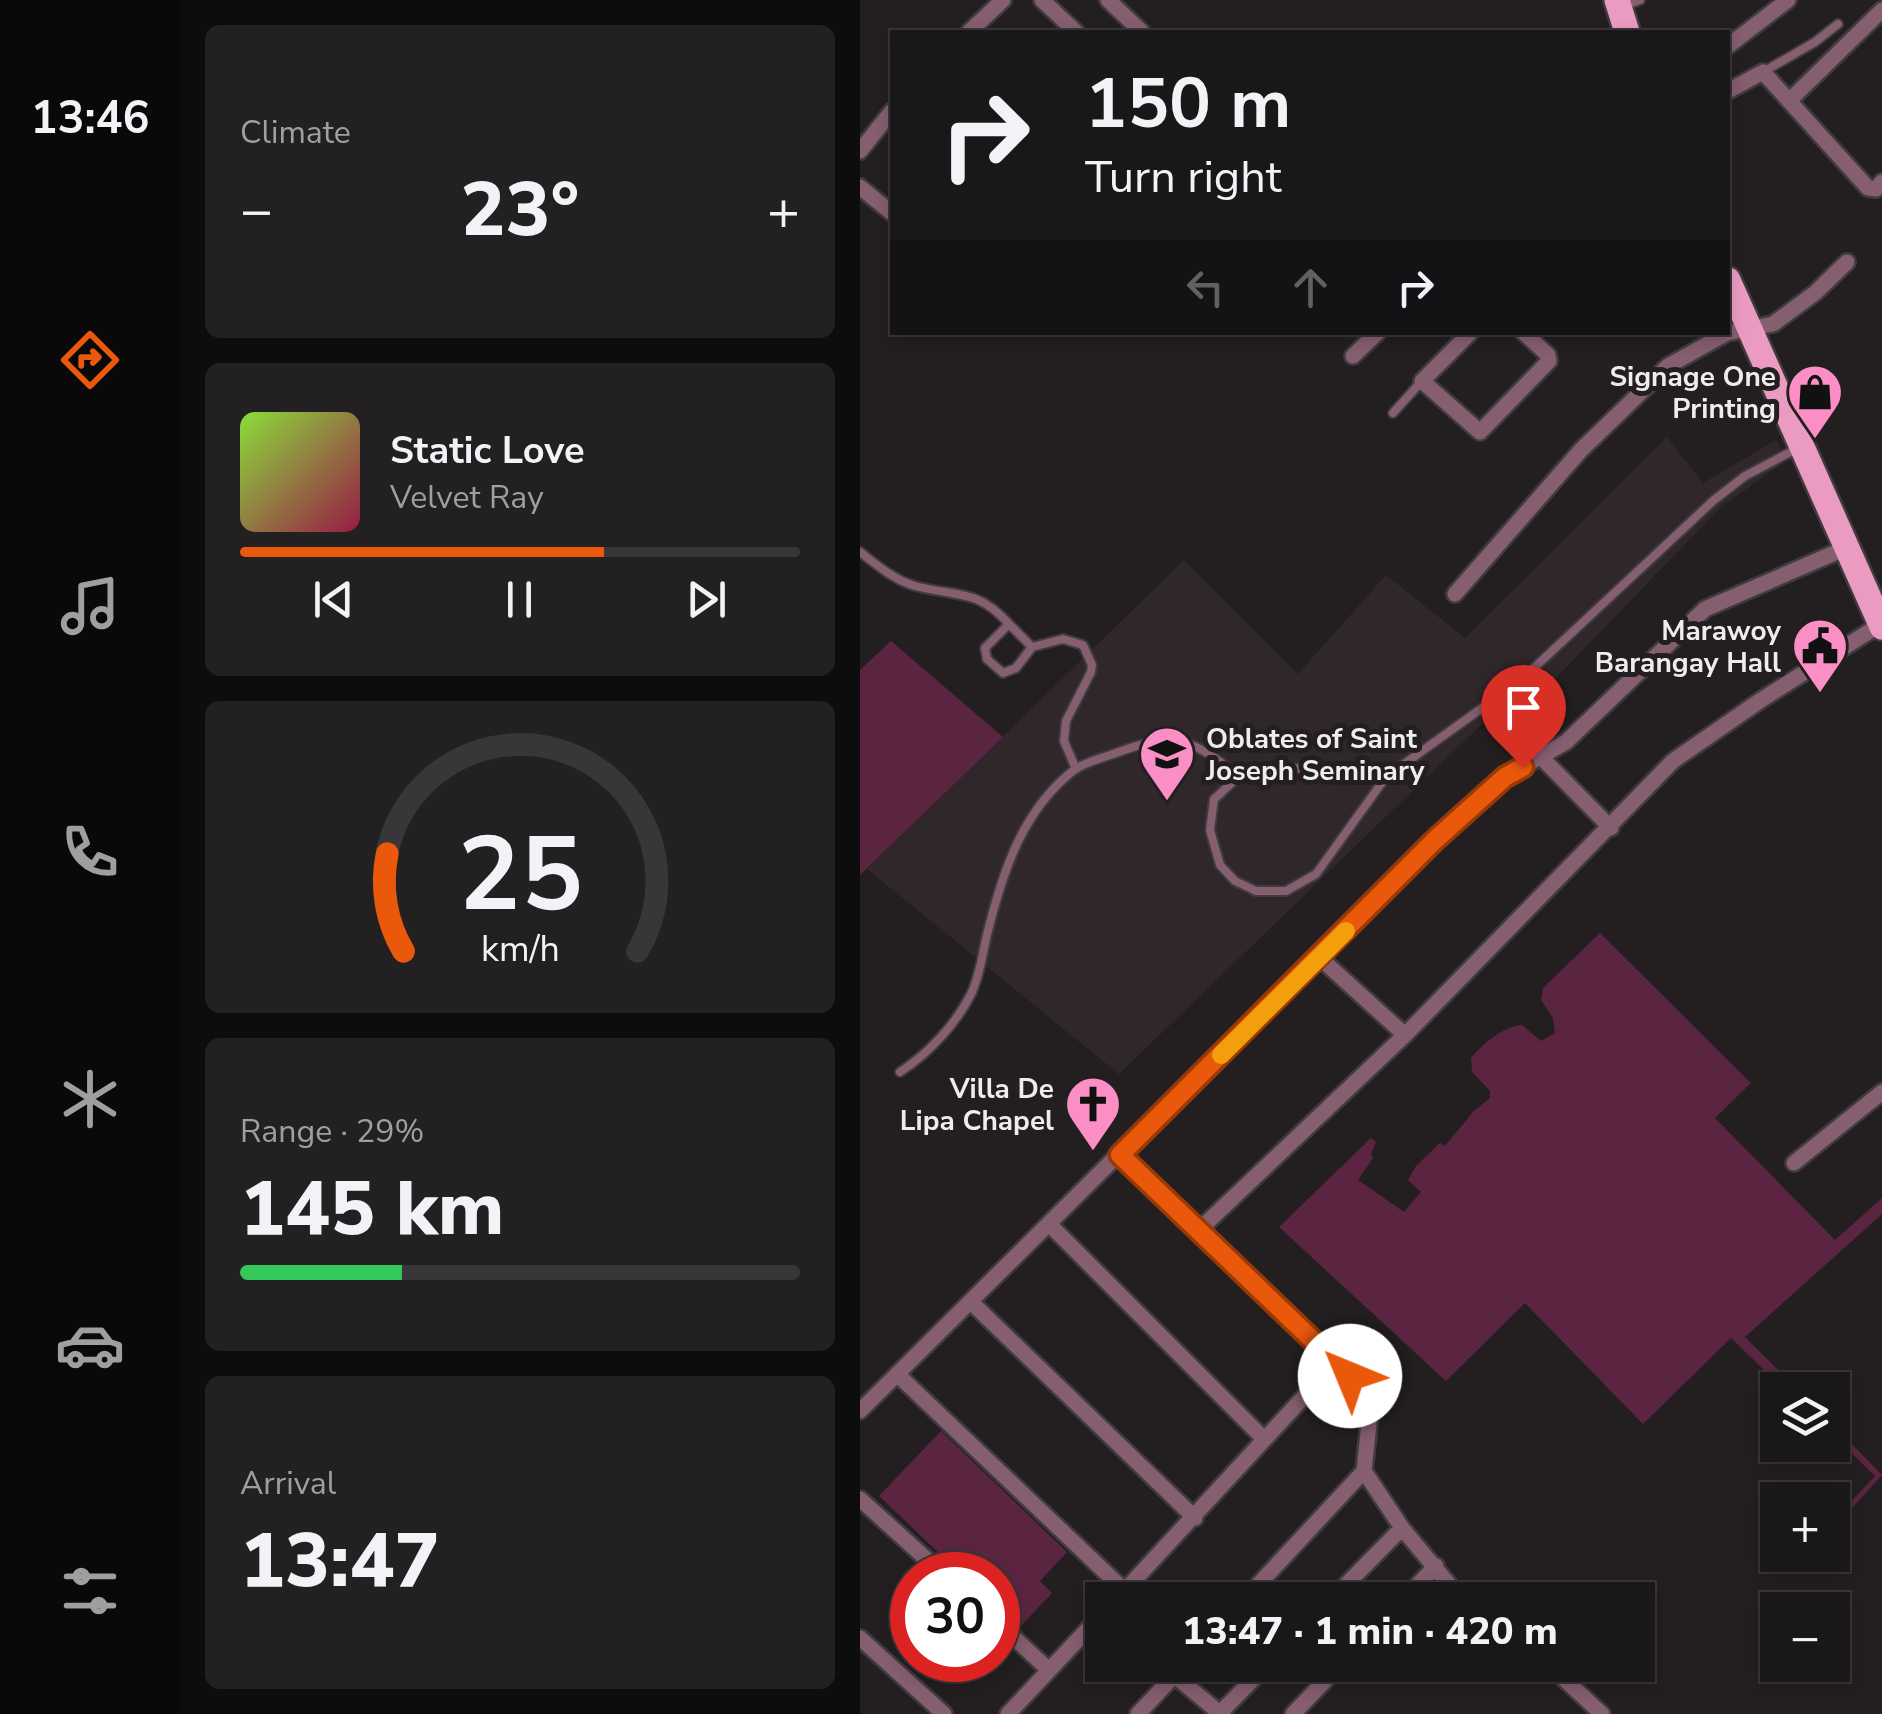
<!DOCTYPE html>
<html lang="en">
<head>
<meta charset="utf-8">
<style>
  :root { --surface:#1a1719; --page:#232022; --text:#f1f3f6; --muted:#9f9fa2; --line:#383638; --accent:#ea580c }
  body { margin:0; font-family:"Nunito Sans",sans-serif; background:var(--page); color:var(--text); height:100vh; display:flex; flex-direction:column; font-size:38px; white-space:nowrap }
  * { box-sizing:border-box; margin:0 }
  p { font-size:32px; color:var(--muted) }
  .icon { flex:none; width:55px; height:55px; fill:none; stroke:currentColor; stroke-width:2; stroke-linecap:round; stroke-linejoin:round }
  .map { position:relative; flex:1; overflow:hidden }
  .panel { display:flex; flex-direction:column; gap:25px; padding:25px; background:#0e0d0e; width:680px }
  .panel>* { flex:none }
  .guide { position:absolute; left:30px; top:30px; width:840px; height:305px; border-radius:0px; box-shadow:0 5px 15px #0003,0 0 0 2px var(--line); background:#1a1719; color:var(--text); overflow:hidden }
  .controls { position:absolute; left:900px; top:1372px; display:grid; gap:20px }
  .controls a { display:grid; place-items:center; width:90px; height:90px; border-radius:0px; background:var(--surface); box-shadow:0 5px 15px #0003,0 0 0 2px var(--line); font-size:50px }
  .speed { position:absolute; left:30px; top:1552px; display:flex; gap:20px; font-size:50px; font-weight:700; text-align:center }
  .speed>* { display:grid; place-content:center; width:130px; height:130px; border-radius:50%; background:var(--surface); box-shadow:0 5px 15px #0003,0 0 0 2px var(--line); line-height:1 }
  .speed .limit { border:15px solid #d22; background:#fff; color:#111 }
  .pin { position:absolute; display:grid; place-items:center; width:85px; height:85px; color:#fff; margin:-102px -42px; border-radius:50% 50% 50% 0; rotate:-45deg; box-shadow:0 0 10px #0007 }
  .pin .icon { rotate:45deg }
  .me { position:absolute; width:110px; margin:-55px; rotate:315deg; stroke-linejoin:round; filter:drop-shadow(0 0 8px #0008) }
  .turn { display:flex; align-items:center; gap:35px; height:210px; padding:0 30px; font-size:45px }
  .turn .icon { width:130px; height:130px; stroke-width:2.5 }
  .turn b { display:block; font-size:70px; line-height:85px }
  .lanes { display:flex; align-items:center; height:95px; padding:0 30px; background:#0003; justify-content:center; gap:50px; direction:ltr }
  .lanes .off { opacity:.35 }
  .big { font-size:75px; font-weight:800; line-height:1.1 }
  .panel .tile { flex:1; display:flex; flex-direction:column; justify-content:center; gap:15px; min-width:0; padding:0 35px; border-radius:15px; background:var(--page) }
  .panel .dial { align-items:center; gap:0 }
  .dial svg { height:260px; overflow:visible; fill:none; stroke:var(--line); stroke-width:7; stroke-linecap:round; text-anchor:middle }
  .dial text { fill:var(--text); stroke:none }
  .song { display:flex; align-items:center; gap:30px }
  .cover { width:120px; height:120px; border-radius:15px; background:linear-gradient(135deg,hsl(90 70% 55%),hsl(340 70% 35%)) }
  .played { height:10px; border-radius:5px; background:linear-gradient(90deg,var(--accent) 65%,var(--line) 65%) }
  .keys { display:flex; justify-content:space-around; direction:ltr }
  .heat { display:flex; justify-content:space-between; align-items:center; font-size:55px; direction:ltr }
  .charge { height:15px; border-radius:8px; background:linear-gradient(90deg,#34c759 29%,var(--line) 0) }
  .trip { position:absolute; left:225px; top:1582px; width:570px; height:100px; border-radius:0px; background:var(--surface); box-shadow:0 5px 15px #0003,0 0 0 2px var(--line); font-weight:800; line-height:100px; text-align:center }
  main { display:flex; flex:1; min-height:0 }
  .tab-bar { display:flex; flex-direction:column; width:180px; justify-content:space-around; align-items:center; background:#0a090a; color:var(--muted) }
  .tab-bar .icon { width:70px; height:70px }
  .tab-bar .active { color:var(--accent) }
  .tab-bar b { font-size:45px; color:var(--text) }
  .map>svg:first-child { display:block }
  .built { fill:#30272b }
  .green { fill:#5b2542 }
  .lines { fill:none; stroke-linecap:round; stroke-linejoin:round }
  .service-casing { stroke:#403c3e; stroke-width:12 }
  .minor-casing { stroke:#403c3e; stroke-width:20 }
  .primary-casing { stroke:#403c3e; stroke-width:30 }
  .service { stroke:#855e70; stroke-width:8 }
  .minor { stroke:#855e70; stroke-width:15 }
  .primary { stroke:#eb9bc2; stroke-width:25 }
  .route-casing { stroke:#983908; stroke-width:25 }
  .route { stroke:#ea580c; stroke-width:18 }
  .slow { stroke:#f59e0b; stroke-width:18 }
  .labels { text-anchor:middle; stroke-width:10; stroke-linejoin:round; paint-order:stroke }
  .poi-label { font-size:28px; font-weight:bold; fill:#efeced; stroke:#231f21; text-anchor:end }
</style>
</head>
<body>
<main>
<nav class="tab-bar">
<b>13:46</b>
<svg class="icon active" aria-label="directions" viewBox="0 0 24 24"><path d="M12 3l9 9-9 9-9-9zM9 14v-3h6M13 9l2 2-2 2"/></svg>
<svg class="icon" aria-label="music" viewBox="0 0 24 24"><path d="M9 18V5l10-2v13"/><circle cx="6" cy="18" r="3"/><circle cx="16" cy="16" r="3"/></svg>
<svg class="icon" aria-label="phone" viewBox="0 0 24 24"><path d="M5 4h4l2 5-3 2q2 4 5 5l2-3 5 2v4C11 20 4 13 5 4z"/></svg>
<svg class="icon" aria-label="climate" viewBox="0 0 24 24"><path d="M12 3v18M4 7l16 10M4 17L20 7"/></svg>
<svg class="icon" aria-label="car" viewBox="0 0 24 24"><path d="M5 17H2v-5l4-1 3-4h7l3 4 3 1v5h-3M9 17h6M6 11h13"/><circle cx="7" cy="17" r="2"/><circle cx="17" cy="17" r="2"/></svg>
<svg class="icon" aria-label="filters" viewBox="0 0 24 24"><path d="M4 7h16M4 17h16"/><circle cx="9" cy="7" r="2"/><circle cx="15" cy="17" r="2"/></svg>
</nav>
<section class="panel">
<div class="tile"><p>Climate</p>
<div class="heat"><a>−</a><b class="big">23°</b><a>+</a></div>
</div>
<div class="tile">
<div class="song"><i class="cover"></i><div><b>Static Love</b><p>Velvet Ray</p></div></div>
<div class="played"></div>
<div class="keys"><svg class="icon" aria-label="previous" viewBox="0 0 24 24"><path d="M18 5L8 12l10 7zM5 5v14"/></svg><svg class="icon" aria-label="pause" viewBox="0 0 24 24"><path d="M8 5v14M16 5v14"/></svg><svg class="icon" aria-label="next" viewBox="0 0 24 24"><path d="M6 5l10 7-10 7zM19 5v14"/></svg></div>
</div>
<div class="tile dial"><svg viewBox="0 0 100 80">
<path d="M14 69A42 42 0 1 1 86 69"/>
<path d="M14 69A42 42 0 0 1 9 39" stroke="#ea580c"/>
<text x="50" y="56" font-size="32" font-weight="700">25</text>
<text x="50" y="72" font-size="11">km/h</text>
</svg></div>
<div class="tile"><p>Range · 29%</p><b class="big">145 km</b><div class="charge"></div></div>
<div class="tile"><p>Arrival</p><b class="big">13:47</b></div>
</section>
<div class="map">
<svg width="1022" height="1714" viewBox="0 0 1022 1714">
  <rect width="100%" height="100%" fill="#231f21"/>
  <path class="built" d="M807,437L843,483L916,440L926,461L862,506L666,709L650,697L259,1074L7,869L324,560L438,674L526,575L605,638Z"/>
  <path class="green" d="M31,641L143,737L0,875V670Z
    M740,933L891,1083L855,1118L975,1240L1022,1198V1214L885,1337L938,1390H925L871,1338L783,1424L665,1303L586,1381L419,1227L511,1138L516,1142L511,1154L513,1158L498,1180L544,1212L561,1192L548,1180L556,1166L580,1143L585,1146L614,1111L630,1098V1091L612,1072L611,1058C625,1042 641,1028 662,1025L681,1041L695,1033L693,1018L681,1000L683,988Z
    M973,1425L1022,1475L973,1529V1521L1015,1476L973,1435Z
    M81,1431L207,1552L180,1581L192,1593L158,1629L138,1609V1575H102L19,1496Z"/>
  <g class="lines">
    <g class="service-casing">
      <path id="service" d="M763,6L780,0
        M903,72L955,42L978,24
        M533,413L562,381
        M0,552C17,565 34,580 55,586C96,597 117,588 149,624
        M149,624L172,647L156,668L143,673L127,659L125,648Z
        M172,647L203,639L223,645L232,665L231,672L206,721L204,741L216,769
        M526,777C491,770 410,761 378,778C370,783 362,793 354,799L350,830L360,865L375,881L396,891H426L456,874L526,777L661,680L854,500L885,476L936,449
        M40,1072C69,1053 96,1024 111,994C121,974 123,948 129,927C144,868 164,809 214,770C225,762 243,758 256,753C317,730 331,739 380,777"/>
    </g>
    <g class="minor-casing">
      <path id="minor" d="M182,0L216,32
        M248,0L282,32
        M109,32L143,0
        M868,46L928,0
        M868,91L903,72L1008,188L1016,189L1022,182
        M930,100L1022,10
        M0,151L32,111
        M0,187L32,213
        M611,332L562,381L620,432L689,361L688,355L663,332
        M493,356L518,332
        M595,594L721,450L808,366L867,333L913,324L955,293L987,262
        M681,757L751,828
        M460,958L545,1035
        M260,1155L504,1391L511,1404L504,1471L542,1528L602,1600
        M934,1163L1022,1092
        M189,1224L404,1439
        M339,1230L545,1035L813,761L901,700L1021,624
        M111,1302L335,1518
        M37,1374L265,1591
        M0,1411L576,839L645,777L706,742L845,609L986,548
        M0,1499L84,1575
        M256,1600L477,1361
        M384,1600L504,1471
        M471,1600L542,1528
        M543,1600L576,1566
        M138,1623L189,1670
        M0,1638L84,1714
        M689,1665L742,1714
        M315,1676L361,1714
        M360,1713L407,1665
        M148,1714L242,1614
        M278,1714L324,1665
        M433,1714L480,1665"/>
    </g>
    <g class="primary-casing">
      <path id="primary" d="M757,0L767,32
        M868,280L1022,627"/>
    </g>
    <use href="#service" class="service"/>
    <use href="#minor" class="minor"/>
    <use href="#primary" class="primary"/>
  </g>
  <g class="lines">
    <g class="route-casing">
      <path id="route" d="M490,1376L260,1155L576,839L645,777L663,767"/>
    </g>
    <use href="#route" class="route"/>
    <path class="slow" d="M361,1055L486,931"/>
  </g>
  <defs>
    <g id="shop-pin" transform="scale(2.875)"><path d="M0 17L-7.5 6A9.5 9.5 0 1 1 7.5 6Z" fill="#fb8fc5" stroke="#231f21"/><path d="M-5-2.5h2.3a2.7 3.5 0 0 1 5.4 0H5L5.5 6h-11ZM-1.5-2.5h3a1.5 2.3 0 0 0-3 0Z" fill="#111"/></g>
    <g id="civic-pin" transform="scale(2.875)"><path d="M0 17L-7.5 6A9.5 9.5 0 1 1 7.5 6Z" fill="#fb8fc5" stroke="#231f21"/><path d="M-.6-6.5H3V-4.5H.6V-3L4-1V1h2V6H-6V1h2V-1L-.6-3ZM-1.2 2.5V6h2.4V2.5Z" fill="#111"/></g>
    <g id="school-pin" transform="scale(2.875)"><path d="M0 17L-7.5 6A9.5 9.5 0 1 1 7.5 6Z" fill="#fb8fc5" stroke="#231f21"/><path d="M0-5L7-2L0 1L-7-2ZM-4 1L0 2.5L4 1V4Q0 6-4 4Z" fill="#111"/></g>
    <g id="church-pin" transform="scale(2.875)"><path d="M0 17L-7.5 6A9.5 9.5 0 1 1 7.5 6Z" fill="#fb8fc5" stroke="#231f21"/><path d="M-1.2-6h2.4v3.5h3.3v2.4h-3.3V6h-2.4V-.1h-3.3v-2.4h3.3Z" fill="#111"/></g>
  </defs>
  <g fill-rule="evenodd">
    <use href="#shop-pin" x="955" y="392"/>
    <use href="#civic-pin" x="960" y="646"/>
    <use href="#school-pin" x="307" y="754"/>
    <use href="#church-pin" x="233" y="1104"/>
  </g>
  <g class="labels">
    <g class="poi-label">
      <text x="916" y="386">Signage One<tspan x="916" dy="32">Printing</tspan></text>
      <text x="921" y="640">Marawoy<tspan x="921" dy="32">Barangay Hall</tspan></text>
      <text x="346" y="748" text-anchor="start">Oblates of Saint<tspan x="346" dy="32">Joseph Seminary</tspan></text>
      <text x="194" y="1098">Villa De<tspan x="194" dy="32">Lipa Chapel</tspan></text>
    </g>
  </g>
</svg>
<div class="controls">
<a><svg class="icon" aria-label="layers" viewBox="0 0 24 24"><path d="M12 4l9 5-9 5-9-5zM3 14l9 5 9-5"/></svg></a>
<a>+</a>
<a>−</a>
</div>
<div class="speed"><div class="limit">30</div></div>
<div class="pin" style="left:663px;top:767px;background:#d93025"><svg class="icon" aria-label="arrive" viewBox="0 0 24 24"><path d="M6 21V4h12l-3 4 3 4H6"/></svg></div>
<svg class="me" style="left:490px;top:1376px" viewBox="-20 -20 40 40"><circle r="19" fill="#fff"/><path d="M0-13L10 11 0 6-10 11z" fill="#ea580c"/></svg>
<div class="trip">13:47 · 1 min · 420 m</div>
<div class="guide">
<div class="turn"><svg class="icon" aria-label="right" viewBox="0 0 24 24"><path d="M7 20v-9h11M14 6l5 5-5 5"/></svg><div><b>150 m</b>Turn right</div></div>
<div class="lanes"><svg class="icon off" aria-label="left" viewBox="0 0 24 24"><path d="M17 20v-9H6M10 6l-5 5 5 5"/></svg><svg class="icon off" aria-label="ahead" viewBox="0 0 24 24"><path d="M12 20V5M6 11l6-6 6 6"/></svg><svg class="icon" aria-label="right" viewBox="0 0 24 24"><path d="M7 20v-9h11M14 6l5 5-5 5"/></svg></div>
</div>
</div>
</main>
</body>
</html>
